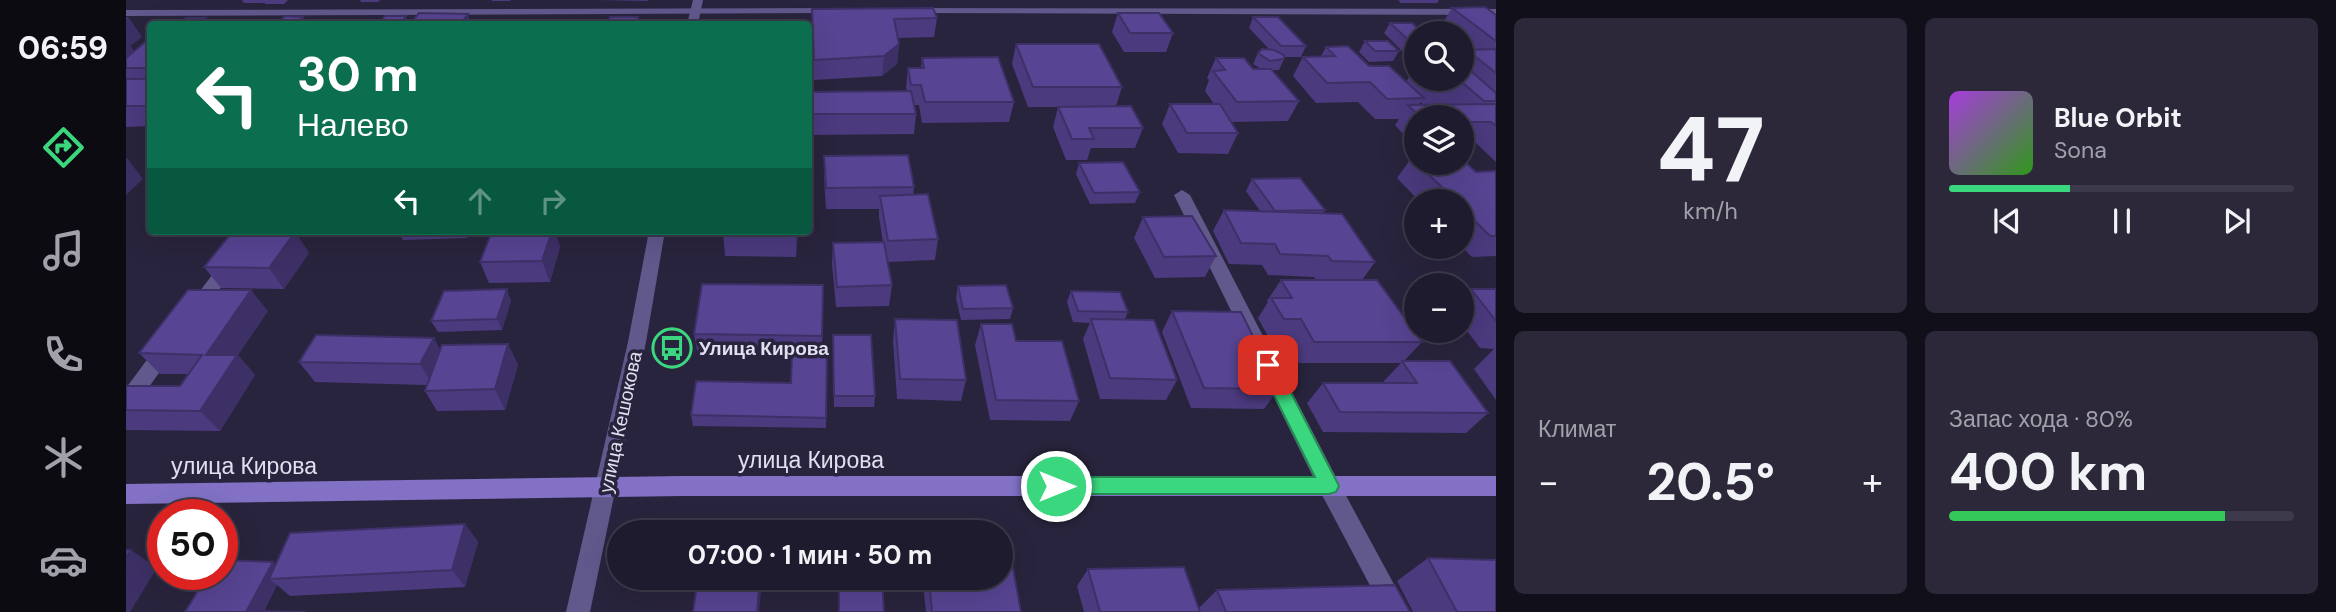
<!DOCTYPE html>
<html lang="ru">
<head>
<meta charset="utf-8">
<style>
  :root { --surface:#1f1b2e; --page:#2c283a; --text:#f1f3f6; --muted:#a1a1aa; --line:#3c394a; --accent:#3bd77f }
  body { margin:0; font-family:"DM Sans",sans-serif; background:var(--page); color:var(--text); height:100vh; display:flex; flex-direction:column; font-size:26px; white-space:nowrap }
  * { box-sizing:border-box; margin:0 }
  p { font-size:23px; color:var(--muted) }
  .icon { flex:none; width:38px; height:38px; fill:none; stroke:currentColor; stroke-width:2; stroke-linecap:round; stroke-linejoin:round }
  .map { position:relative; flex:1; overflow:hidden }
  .panel { display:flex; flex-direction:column; gap:18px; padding:18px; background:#110f19; width:840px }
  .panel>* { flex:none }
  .hud { position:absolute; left:21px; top:21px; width:665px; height:214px; border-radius:7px; box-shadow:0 7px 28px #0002,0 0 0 2px var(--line); background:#0b6e4f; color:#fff; overflow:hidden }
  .tools { position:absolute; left:1278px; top:21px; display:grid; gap:14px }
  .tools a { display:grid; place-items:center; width:70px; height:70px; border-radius:50%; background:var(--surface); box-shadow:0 7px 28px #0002,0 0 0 2px var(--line); font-size:35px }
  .speed { position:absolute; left:21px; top:499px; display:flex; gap:14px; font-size:35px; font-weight:700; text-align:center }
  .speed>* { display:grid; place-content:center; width:91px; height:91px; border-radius:50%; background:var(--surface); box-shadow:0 7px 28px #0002,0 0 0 2px var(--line); line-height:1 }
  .speed .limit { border:10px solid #d22; background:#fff; color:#111 }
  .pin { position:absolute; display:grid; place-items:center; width:60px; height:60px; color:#fff; margin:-30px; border-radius:14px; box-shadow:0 4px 10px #0006 }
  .me { position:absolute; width:77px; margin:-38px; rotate:90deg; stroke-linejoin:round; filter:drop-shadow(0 0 5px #0008) }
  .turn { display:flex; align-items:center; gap:24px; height:147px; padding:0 35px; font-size:32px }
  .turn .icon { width:91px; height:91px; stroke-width:2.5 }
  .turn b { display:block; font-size:49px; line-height:60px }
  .lanes { display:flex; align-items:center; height:66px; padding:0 35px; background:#0003; justify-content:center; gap:35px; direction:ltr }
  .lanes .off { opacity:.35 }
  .big { font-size:52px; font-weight:700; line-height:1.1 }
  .panel .tile { flex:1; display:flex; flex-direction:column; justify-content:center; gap:10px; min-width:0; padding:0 24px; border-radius:10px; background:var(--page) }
  .panel .dial { align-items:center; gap:0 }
  .dial b { font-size:91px; line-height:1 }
  .song { display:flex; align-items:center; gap:21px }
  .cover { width:84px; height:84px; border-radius:10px; background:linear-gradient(135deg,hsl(280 70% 55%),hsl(110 70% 35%)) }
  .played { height:7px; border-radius:4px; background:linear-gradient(90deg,var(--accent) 35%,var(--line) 35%) }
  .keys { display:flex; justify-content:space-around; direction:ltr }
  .heat { display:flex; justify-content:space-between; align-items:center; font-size:38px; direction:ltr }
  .charge { height:10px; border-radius:5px; background:linear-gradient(90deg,#34c759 80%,var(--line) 0) }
  .panel .tiles { flex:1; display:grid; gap:18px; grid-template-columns:repeat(2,1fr) }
  .trip { position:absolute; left:481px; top:520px; width:406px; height:70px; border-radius:35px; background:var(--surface); box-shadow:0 7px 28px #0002,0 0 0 2px var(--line); font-weight:700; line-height:70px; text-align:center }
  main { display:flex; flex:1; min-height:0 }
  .dock { display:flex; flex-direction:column; width:126px; justify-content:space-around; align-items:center; background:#0c0b12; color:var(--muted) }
  .dock .icon { width:49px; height:49px }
  .dock .selected { color:var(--accent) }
  .dock b { font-size:32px; color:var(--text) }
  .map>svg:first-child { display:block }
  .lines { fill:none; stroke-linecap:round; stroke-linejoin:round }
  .service { fill:#61588c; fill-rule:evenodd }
  .minor { fill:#61588c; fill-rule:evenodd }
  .tertiary { fill:#61588c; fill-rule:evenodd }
  .secondary { fill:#8271c5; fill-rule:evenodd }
  .wall { fill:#4b3a7e; fill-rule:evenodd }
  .shaded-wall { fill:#3d3066 }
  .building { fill:#574492; stroke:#3d3066; stroke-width:2 }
  .route { fill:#3bd77f; stroke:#268c53; stroke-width:2 }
  .labels { text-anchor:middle; stroke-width:7; stroke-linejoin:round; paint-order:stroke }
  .poi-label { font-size:19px; font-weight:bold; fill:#e1dff0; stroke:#29243d; text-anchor:start }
  .street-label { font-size:19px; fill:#e1dff0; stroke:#29243d }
  .near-street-label { font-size:23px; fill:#e1dff0; stroke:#29243d }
</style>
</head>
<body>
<main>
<nav class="dock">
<b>06:59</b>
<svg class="icon selected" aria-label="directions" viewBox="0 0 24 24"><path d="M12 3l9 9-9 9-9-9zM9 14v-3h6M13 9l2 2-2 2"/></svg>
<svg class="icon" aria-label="music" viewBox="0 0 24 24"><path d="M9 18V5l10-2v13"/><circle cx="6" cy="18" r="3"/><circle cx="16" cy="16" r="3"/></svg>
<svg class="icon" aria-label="phone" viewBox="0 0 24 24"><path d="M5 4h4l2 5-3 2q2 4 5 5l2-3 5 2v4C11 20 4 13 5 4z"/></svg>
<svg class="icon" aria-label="climate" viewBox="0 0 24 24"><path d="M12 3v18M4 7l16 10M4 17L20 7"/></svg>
<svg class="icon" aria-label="car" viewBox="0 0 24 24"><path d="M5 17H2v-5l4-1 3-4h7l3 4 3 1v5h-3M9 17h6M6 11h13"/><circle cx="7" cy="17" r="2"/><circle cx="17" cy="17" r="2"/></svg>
</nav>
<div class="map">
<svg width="1370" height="612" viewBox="0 0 1370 612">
  <rect width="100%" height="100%" fill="#29243d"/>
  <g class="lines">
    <path class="service" d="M1056,190L1064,195L1211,479L1283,612H1258L1195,493L1048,195Z
      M119,231H135L77,313H65L62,308L65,303Z
      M39,343L46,345L48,350L46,355L7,409L0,411V388L32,345Z"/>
    <path class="minor" d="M713,8V12L709,13L0,16V10Z
      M786,8L1370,9V15L782,13V9Z"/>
    <path class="tertiary" d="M567,0H577L572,24H561Z
      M523,231H539L520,342L464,612H440L502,342Z"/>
    <path class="secondary" d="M556,476H1370V496H556L0,504V484Z"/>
  </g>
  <path class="wall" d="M116,0H162L158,4H139L138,2L137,3H118Z
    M234,0H254L252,2H235Z
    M366,0H385L384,1H366Z
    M472,0H522L521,1Z
    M1272,0H1313L1311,3H1275Z
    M1326,8L1370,15V162L1350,143H1335V117H1290V143H1285L1269,125L1273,119H1249L1232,102L1190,103L1167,76L1177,57L1195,56L1200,47L1280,82L1290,66V79H1335V59L1342,50L1335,44V33H1322L1314,27ZM1295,102L1296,104H1324L1325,105H1293Z
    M686,9L811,18L808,37L772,38L773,44L771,64L756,76L688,80Z
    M992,13L1047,33L1040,52H998L986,32Z
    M0,17H2L16,37L4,46L8,51L24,38V126L0,127Z
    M1127,17L1180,46L1175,57H1158V59L1153,70H1146L1173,101L1162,121L1105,122L1112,133L1102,154L1052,153L1036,124L1044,104H1088L1079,91L1083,80L1081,78L1090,58L1127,69H1135L1127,64L1132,53L1143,49L1123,28Z
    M1264,23L1290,33V58L1282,57L1258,33Z
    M1239,41L1273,51L1267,61L1243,62L1233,52Z
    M890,44L996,87L990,106L1017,128L1009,148H965L961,160H940L927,127L932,107H902L886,64Z
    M796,58L888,102L883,122L796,123L793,105H788L790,114L788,134L682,135V92L781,91L780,88L782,68H795Z
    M698,156L788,187L787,195L812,239L809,260L762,262L766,285L763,306L710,307L706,264L707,243L757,242L753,217V209H700L698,177Z
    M1286,157H1290V163H1335L1350,172L1370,171V256L1346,257L1335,246V201H1293L1271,178Z
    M953,163L1014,192L1009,203L964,204L950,174Z
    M1126,179L1199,210L1197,213L1249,262L1236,280L1296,342L1278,361L1362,413L1340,433L1197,432L1181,403L1197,383H1258L1257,382L1275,363H1173L1160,340H1144L1132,318L1142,302L1141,301L1155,280H1190L1188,277L1142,275L1136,265L1103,264L1087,231L1098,210L1134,211L1120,191Z
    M1017,217L1090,256L1079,277L1029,278L1008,238Z
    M218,231H251L250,233L220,234Z
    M272,231H344L341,238L277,240Z
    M426,231H429L434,247L424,282L363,283L354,262Z
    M597,231H672L670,257L599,256Z
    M169,232L183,253L158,289L95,288L78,267Z
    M697,285L696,354H701L700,428L567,426L565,415L665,383L666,356L572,355L568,334Z
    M832,286L887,308L884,319L835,320L830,298Z
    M1345,289H1370V400L1348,369L1368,349L1354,348L1335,323V299Z
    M945,291L1002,312L999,319L1051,380L1040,400L974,399L957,339L964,323L947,322L941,302Z
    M385,301L376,330L312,332L305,321Z
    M142,311L112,355L129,375L94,431L0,430V386H54L63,374H34L13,353Z
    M1046,311L1153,389L1138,409L1065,408L1036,332Z
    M769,319L840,380L835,401L771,399L767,340Z
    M855,324L890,341L953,401L944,421L864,420L849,345Z
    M707,335L749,396L748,407H708Z
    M308,338L314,350L382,344L392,365L379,410L311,411L299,391L301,385L189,382L173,362Z
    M339,524L352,542L339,587L164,596L151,585L138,611L59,612L149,564Z
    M1302,558L1370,612H1287L1271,581Z
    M962,569L1073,608L1091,590L1284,612H958L951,586Z
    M712,578H756L758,612H712Z
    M799,578H875L895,612H800L797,584Z"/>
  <path class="shaded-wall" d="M342,14L345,24H334Z
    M280,16L283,24H274Z
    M2,17L16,37L4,46L16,63L0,68V19Z
    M177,17L181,24H169Z
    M79,18L83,24H71Z
    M773,44L771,64L756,76L758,56Z
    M1,158L17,179L0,195V159Z
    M338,231H344L341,238Z
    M426,231H429L434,247L424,282L416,261Z
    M670,231H672L670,257Z
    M169,232L183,253L158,289L143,268Z
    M381,289L385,301L376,330L371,319Z
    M125,290L142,311L112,355L129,375L94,431L74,411L80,355Z
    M308,338L319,359L307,385L294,364Z
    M382,344L392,365L379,410L369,389Z
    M339,524L352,542L339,587L326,570Z
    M5,550L31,568L4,612H0V558Z
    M147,562L158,571L143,579L151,585L137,612H120Z
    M634,578L636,583L633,612H631Z"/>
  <path class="building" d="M1359,7L1370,15V41L1326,8Z
    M807,8L811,18L768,19L773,44L758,56L688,60L686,9Z
    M293,13L342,14L334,24H284Z
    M992,13H1033L1047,33H1004Z
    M159,16L177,17L169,24H151Z
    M259,16H280L274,24H253Z
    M484,17H512L510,24H481Z
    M1127,17H1152L1180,46H1155Z
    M60,18H79L71,24H53Z
    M365,21H433L431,24H363Z
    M672,21V24H630V22Z
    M1264,23H1286L1297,33H1290V47Z
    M24,38V68H0V58Z
    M1239,41H1262L1273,51H1249Z
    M890,44H973L996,87H907Z
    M1222,46L1243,66H1263L1298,98L1261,99L1244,82L1201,83L1177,57L1209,56L1200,47Z
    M1136,49L1148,50L1158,55V59L1144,61L1132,53Z
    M1370,49V73L1341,50Z
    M872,57L888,102H799L795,85H785L782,68H798L796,58Z
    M1090,58H1118L1127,69H1145L1173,101L1111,102L1087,71L1099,70Z
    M1335,65H1338L1370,93V101H1358L1338,84L1309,83L1304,79H1335Z
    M0,79H24V106H0Z
    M785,91L790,114H682V92Z
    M1044,104H1094L1112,133H1061Z
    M1370,104V126L1365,122H1335V117H1294L1282,105Z
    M1005,106L1017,128H963L968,139H946L932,107Z
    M782,155L788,187L700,188L698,156Z
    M1335,158L1350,172L1370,171V236H1364L1335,207V201H1330L1291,163H1335Z
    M997,162L1014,192L968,193L953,163Z
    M1174,178L1199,210L1149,211L1126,179Z
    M802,194L812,239L762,241L754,196Z
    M1098,210L1216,214L1249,262L1206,261L1202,256L1154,254L1149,244L1115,243Z
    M1066,216L1090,256L1038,257L1017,217Z
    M107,231H115L169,232L143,268L78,267Z
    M366,231H426L416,261L354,262Z
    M597,231H670V236L596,235Z
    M758,242L766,285L711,287L707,243Z
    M1155,280H1251L1296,342H1188L1175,319H1158L1145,298H1166Z
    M576,284L697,285L696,336L568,334Z
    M880,285L887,308L837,309L832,286Z
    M381,289L371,319L305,321L318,291Z
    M1345,289H1370V321Z
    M62,290H125L80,355H111L74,411L0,410V386H54L76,355L13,353Z
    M945,291L994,292L1002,312L952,311Z
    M1046,311L1115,312L1153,389L1078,388Z
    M769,319L831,320L840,380L774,379Z
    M965,319L1028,320L1051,380L984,378Z
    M855,324H886L890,341H936L953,401L870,400Z
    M190,335L308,338L294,364L173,362Z
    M707,335H745L749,396H708Z
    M382,344L369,389L299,391L316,345Z
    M666,353L701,354L700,418L565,415L570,381L665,383Z
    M1276,361H1324L1362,413L1214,412L1197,383H1291Z
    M339,524L326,570L143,579L164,533Z
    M0,550H5L0,558Z
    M1302,558L1370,560V612H1331Z
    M96,560L147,562L120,612H59L82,574H96Z
    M1058,567L1074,612H974L962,569Z
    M875,568H887L895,612H806L803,578H875Z
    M572,578H634L631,612H567Z
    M713,578H756L758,612H713Z
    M1269,585L1284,612H1100L1091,590Z
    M132,611L180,612H131Z"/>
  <path class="route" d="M1142,358L1148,360L1210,480L1213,486L1210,492L1203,494H930L923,492L920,486L923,480L930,477H1189L1133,365Z"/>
  <defs>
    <g id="bus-ring" transform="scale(2.0125)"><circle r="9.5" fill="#29243d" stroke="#3bd77f" stroke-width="1.5"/><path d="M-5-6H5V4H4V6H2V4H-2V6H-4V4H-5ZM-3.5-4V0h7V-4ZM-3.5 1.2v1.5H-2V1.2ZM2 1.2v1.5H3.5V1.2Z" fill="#3bd77f"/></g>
  </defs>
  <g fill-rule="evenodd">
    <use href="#bus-ring" x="546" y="348"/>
  </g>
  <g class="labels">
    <g class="poi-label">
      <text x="573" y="355">Улица Кирова</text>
    </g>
    <g class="street-label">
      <text transform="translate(494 422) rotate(-78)" y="7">улица Кешокова</text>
    </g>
    <g class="near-street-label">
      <text x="685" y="468">улица Кирова</text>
      <text x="118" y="474">улица Кирова</text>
    </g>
  </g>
</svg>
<div class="tools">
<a><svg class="icon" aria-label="search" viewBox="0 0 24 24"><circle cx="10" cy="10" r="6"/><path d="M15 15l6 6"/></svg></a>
<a><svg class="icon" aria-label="layers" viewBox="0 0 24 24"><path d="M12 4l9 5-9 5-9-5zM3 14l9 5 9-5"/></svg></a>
<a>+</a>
<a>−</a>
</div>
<div class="speed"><div class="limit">50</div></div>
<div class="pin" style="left:1142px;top:365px;background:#d93025"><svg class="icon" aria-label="arrive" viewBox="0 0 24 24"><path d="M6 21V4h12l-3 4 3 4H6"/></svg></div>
<svg class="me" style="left:930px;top:486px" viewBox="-20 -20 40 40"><circle r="17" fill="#3bd77f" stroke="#fff" stroke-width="3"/><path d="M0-11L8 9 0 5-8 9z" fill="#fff"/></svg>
<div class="trip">07:00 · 1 мин · 50 m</div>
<div class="hud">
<div class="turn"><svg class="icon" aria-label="left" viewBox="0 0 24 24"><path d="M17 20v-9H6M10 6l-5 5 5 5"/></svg><div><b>30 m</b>Налево</div></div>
<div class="lanes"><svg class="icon" aria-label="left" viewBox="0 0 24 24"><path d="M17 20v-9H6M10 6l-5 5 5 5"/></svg><svg class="icon off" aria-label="ahead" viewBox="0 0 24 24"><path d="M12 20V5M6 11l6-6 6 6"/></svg><svg class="icon off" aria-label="right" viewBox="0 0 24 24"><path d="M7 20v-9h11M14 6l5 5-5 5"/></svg></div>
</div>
</div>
<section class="panel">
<div class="tiles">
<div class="tile dial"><b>47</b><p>km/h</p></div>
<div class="tile">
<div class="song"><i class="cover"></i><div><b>Blue Orbit</b><p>Sona</p></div></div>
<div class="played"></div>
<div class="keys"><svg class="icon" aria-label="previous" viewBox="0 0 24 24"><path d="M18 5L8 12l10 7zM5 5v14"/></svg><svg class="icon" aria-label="pause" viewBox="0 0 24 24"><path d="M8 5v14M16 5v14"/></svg><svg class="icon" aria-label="next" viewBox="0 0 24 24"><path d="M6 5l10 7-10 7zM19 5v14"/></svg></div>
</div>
<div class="tile"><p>Климат</p>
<div class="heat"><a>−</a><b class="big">20.5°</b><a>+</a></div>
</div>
<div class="tile"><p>Запас хода · 80%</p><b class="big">400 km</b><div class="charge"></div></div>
</div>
</section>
</main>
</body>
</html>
